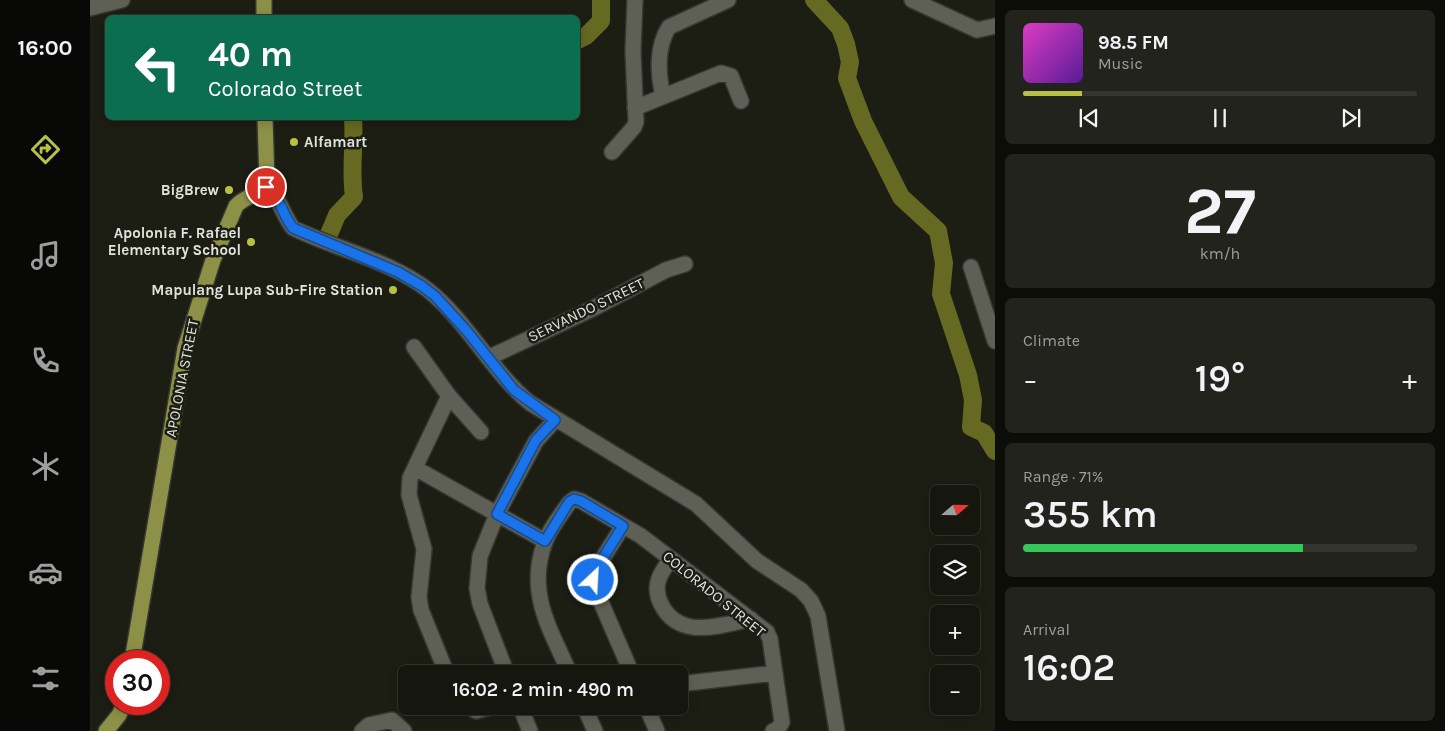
<!DOCTYPE html>
<html lang="en">
<head>
<meta charset="utf-8">
<style>
  :root { --surface:#15160e; --page:#22231c; --text:#f1f3f6; --muted:#9d9f9e; --line:#34352e; --accent:#b9c046 }
  body { margin:0; font-family:Karla,sans-serif; background:var(--page); color:var(--text); height:100vh; display:flex; flex-direction:column; font-size:19px; white-space:nowrap }
  * { box-sizing:border-box; margin:0 }
  p { font-size:16px; color:var(--muted) }
  .icon { flex:none; width:28px; height:28px; fill:none; stroke:currentColor; stroke-width:2; stroke-linecap:round; stroke-linejoin:round }
  .map { position:relative; flex:1; overflow:hidden }
  .details { display:flex; flex-direction:column; gap:10px; padding:10px; background:#0c0c08; width:450px }
  .details>* { flex:none }
  .top-card { position:absolute; left:15px; top:15px; width:475px; height:105px; border-radius:8px; box-shadow:0 2px 12px #0003,0 0 0 1px var(--line); background:#0b6e4f; color:#fff; overflow:hidden }
  .needle { width:32px; rotate:70deg }
  .controls { position:absolute; left:840px; top:485px; display:grid; gap:10px }
  .controls a { display:grid; place-items:center; width:50px; height:50px; border-radius:8px; background:var(--surface); box-shadow:0 2px 12px #0003,0 0 0 1px var(--line); font-size:25px }
  .speed { position:absolute; left:15px; top:650px; display:flex; gap:10px; font-size:25px; font-weight:700; text-align:center }
  .speed>* { display:grid; place-content:center; width:65px; height:65px; border-radius:50%; background:var(--surface); box-shadow:0 2px 12px #0003,0 0 0 1px var(--line); line-height:1 }
  .speed .limit { border:8px solid #d22; background:#fff; color:#111 }
  .pin { position:absolute; display:grid; place-items:center; width:42px; height:42px; color:#fff; margin:-21px; border:2px solid #fff; border-radius:50%; box-shadow:0 1px 5px #0007 }
  .me { position:absolute; width:55px; margin:-28px; rotate:25deg; stroke-linejoin:round; filter:drop-shadow(0 0 4px #0008) }
  .turn { display:flex; align-items:center; gap:18px; height:105px; padding:0 20px; font-size:22px }
  .turn .icon { width:65px; height:65px; stroke-width:2.5 }
  .turn b { display:block; font-size:35px; line-height:42px }
  .big { font-size:38px; font-weight:600; line-height:1.1 }
  .details .widget { flex:1; display:flex; flex-direction:column; justify-content:center; gap:8px; min-width:0; padding:0 18px; border-radius:8px; background:var(--page) }
  .details .dial { align-items:center; gap:0 }
  .dial b { font-size:65px; line-height:1 }
  .song { display:flex; align-items:center; gap:15px }
  .cover { width:60px; height:60px; border-radius:8px; background:linear-gradient(135deg,hsl(310 70% 55%),hsl(270 70% 35%)) }
  .played { height:5px; border-radius:2px; background:linear-gradient(90deg,var(--accent) 15%,var(--line) 15%) }
  .keys { display:flex; justify-content:space-around; direction:ltr }
  .heat { display:flex; justify-content:space-between; align-items:center; font-size:28px; direction:ltr }
  .charge { height:8px; border-radius:4px; background:linear-gradient(90deg,#34c759 71%,var(--line) 0) }
  .trip { position:absolute; left:308px; top:665px; width:290px; height:50px; border-radius:8px; background:var(--surface); box-shadow:0 2px 12px #0003,0 0 0 1px var(--line); font-weight:600; line-height:50px; text-align:center }
  main { display:flex; flex:1; min-height:0 }
  .tabs { display:flex; flex-direction:column; width:90px; justify-content:space-around; align-items:center; background:#080906; color:var(--muted) }
  .tabs .icon { width:35px; height:35px }
  .tabs .active { color:var(--accent) }
  .tabs b { font-size:22px; color:var(--text) }
  .map>svg:first-child { display:block }
  .lines { fill:none; stroke-linecap:round; stroke-linejoin:round }
  .river { stroke:#656921; stroke-width:18 }
  .minor-casing { stroke:#373732; stroke-width:18 }
  .major-casing { stroke:#373732; stroke-width:18 }
  .minor { stroke:#5f6055; stroke-width:15 }
  .major { stroke:#8d9147; stroke-width:15 }
  .route-casing { stroke:#114b97; stroke-width:12 }
  .route { stroke:#1a73e8; stroke-width:9 }
  .poi-dot { fill:#b9c046; stroke:#1c1d13; stroke-width:2 }
  .labels { text-anchor:middle; stroke-width:5; stroke-linejoin:round; paint-order:stroke }
  .poi-label { font-size:15px; font-weight:bold; fill:#e2e3dd; stroke:#1c1d13; text-anchor:end }
  .street-label { font-size:15px; fill:#e2e3dd; stroke:#1c1d13 }
</style>
</head>
<body>
<main>
<nav class="tabs">
<b>16:00</b>
<svg class="icon active" aria-label="directions" viewBox="0 0 24 24"><path d="M12 3l9 9-9 9-9-9zM9 14v-3h6M13 9l2 2-2 2"/></svg>
<svg class="icon" aria-label="music" viewBox="0 0 24 24"><path d="M9 18V5l10-2v13"/><circle cx="6" cy="18" r="3"/><circle cx="16" cy="16" r="3"/></svg>
<svg class="icon" aria-label="phone" viewBox="0 0 24 24"><path d="M5 4h4l2 5-3 2q2 4 5 5l2-3 5 2v4C11 20 4 13 5 4z"/></svg>
<svg class="icon" aria-label="climate" viewBox="0 0 24 24"><path d="M12 3v18M4 7l16 10M4 17L20 7"/></svg>
<svg class="icon" aria-label="car" viewBox="0 0 24 24"><path d="M5 17H2v-5l4-1 3-4h7l3 4 3 1v5h-3M9 17h6M6 11h13"/><circle cx="7" cy="17" r="2"/><circle cx="17" cy="17" r="2"/></svg>
<svg class="icon" aria-label="filters" viewBox="0 0 24 24"><path d="M4 7h16M4 17h16"/><circle cx="9" cy="7" r="2"/><circle cx="15" cy="17" r="2"/></svg>
</nav>
<div class="map">
<svg width="905" height="731" viewBox="0 0 905 731">
  <rect width="100%" height="100%" fill="#1c1d13"/>
  <g class="lines">
    <path class="river" d="M724,0L750,28L756,44L760,62L757,78L773,121L811,197L848,231L854,263L851,294L878,375L883,400L881,427L894,433L905,451
      M488,40L496,36L511,21V0
      M237,239L247,215L264,197C260,170 265,145 263,118"/>
    <g class="minor-casing">
      <path id="minor" d="M822,0L887,30L905,26
        M0,8L32,0
        M573,96C568,75 566,47 579,27L638,0
        M545,108L631,73L641,76L651,101
        M522,152L544,127L546,122L543,51L545,0
        M176,187C189,195 193,216 203,228C246,249 301,261 338,290C378,322 401,371 440,403L606,504L667,561L711,590L721,601L728,616L747,731
        M881,267L905,341
        M324,347L359,396L391,432
        M398,358L504,308L576,270L595,264
        M325,468L455,541
        M533,526L504,572V586L542,674
        M581,559C570,573 562,586 571,604C589,640 629,626 661,619
        M357,674L331,610L329,597L334,549L319,495L320,478L359,396
        M417,674L390,604L387,588L390,556L407,514L446,441L465,420
        M480,674C460,628 436,593 455,542C460,528 471,515 479,503L484,499L491,501L551,536L677,632L680,639L692,722L688,729L683,731
        M589,684L685,673
        M378,706L386,711L405,706
        M430,706L440,731
        M494,706L505,731
        M556,706L567,731
        M272,731L279,725L302,720L314,731"/>
    </g>
    <g class="major-casing">
      <path id="major" d="M174,0V18
        M42,661L95,348L123,260L146,206C154,196 171,195 177,184L175,118
        M16,731L29,715L34,704"/>
    </g>
    <use href="#minor" class="minor"/>
    <use href="#major" class="major"/>
  </g>
  <g class="lines">
    <g class="route-casing">
      <path id="route" d="M176,187C189,195 193,216 203,228L308,272L332,286L345,296L376,330L424,390L465,420L446,440L407,514L455,541L479,502L484,499L491,501L533,526L504,572L503,580"/>
    </g>
    <use href="#route" class="route"/>
  </g>
  <g class="poi-dot">
    <circle cx="204" cy="142" r="5"/>
    <circle cx="139" cy="190" r="5"/>
    <circle cx="161" cy="242" r="5"/>
    <circle cx="303" cy="290" r="5"/>
  </g>
  <g class="labels">
    <g class="poi-label">
      <text x="214" y="147" text-anchor="start">Alfamart</text>
      <text x="129" y="195">BigBrew</text>
      <text x="151" y="238">Apolonia F. Rafael<tspan x="151" dy="17">Elementary School</tspan></text>
      <text x="293" y="295">Mapulang Lupa Sub-Fire Station</text>
    </g>
    <g class="street-label">
      <text transform="translate(496 310) rotate(-26)" y="5">SERVANDO STREET</text>
      <text transform="translate(92 378) rotate(-79)" y="5">APOLONIA STREET</text>
      <text transform="translate(624 594) rotate(39)" y="5">COLORADO STREET</text>
    </g>
  </g>
</svg>
<div class="controls">
<a><svg class="needle" viewBox="-14 -14 28 28"><path d="M0-13l5 13h-10z" fill="#e53935"/><path d="M0 13l5-13h-10z" fill="#9d9f9e"/></svg></a>
<a><svg class="icon" aria-label="layers" viewBox="0 0 24 24"><path d="M12 4l9 5-9 5-9-5zM3 14l9 5 9-5"/></svg></a>
<a>+</a>
<a>−</a>
</div>
<div class="speed"><div class="limit">30</div></div>
<div class="pin" style="left:176px;top:187px;background:#d93025"><svg class="icon" aria-label="arrive" viewBox="0 0 24 24"><path d="M6 21V4h12l-3 4 3 4H6"/></svg></div>
<svg class="me" style="left:503px;top:580px" viewBox="-20 -20 40 40"><circle r="17" fill="#1a73e8" stroke="#fff" stroke-width="3"/><path d="M0-11L8 9 0 5-8 9z" fill="#fff"/></svg>
<div class="trip">16:02 · 2 min · 490 m</div>
<div class="top-card">
<div class="turn"><svg class="icon" aria-label="left" viewBox="0 0 24 24"><path d="M17 20v-9H6M10 6l-5 5 5 5"/></svg><div><b>40 m</b>Colorado Street</div></div>
</div>
</div>
<section class="details">
<div class="widget">
<div class="song"><i class="cover"></i><div><b>98.5 FM</b><p>Music</p></div></div>
<div class="played"></div>
<div class="keys"><svg class="icon" aria-label="previous" viewBox="0 0 24 24"><path d="M18 5L8 12l10 7zM5 5v14"/></svg><svg class="icon" aria-label="pause" viewBox="0 0 24 24"><path d="M8 5v14M16 5v14"/></svg><svg class="icon" aria-label="next" viewBox="0 0 24 24"><path d="M6 5l10 7-10 7zM19 5v14"/></svg></div>
</div>
<div class="widget dial"><b>27</b><p>km/h</p></div>
<div class="widget"><p>Climate</p>
<div class="heat"><a>−</a><b class="big">19°</b><a>+</a></div>
</div>
<div class="widget"><p>Range · 71%</p><b class="big">355 km</b><div class="charge"></div></div>
<div class="widget"><p>Arrival</p><b class="big">16:02</b></div>
</section>
</main>
</body>
</html>
